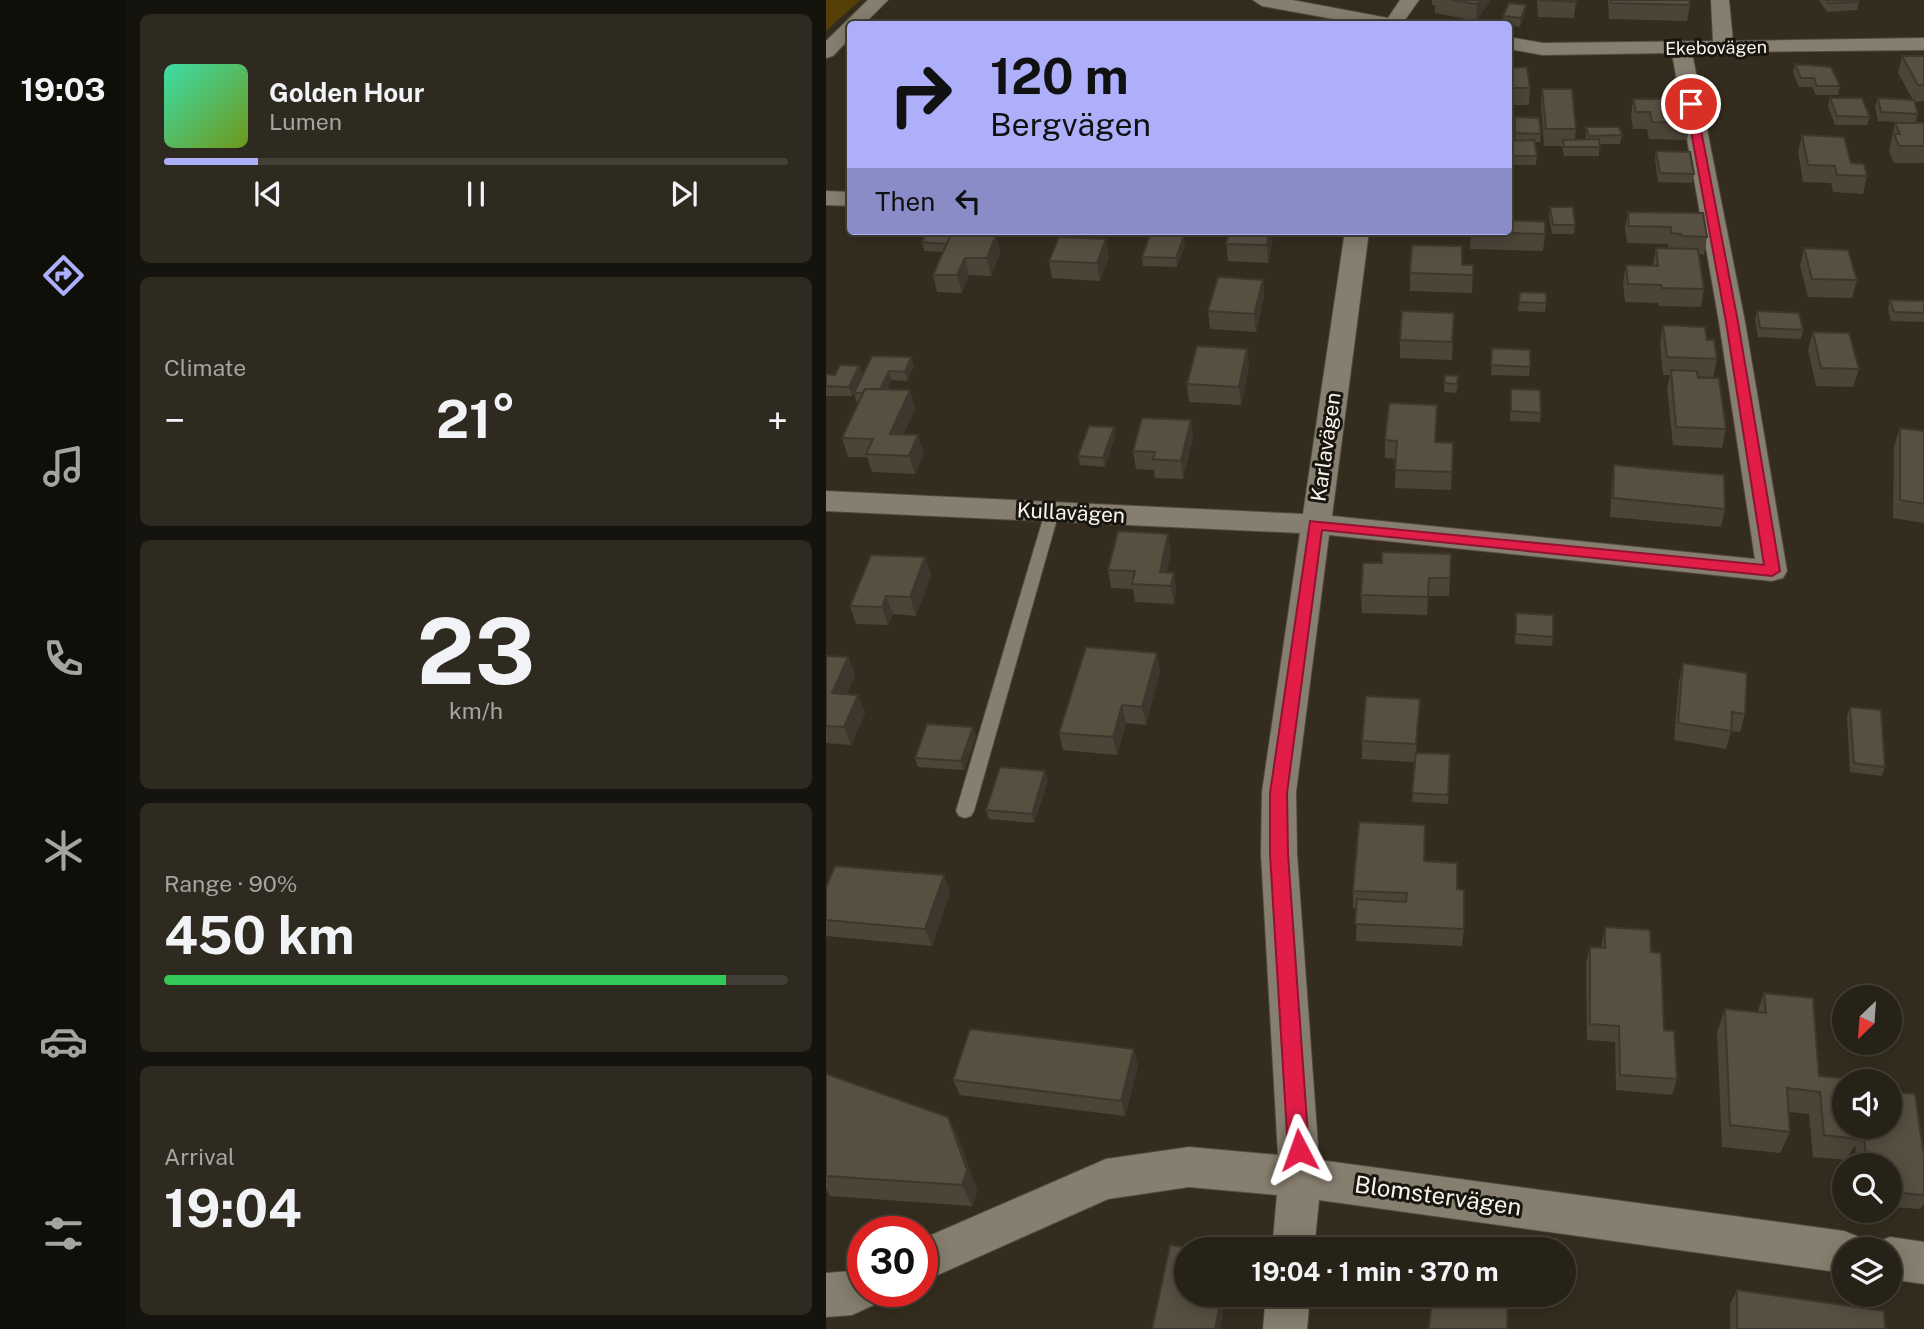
<!DOCTYPE html>
<html lang="en">
<head>
<meta charset="utf-8">
<style>
  :root { --surface:#272217; --page:#2f2a20; --text:#f1f3f6; --muted:#a4a4a1; --line:#433f36; --accent:#adaffb }
  body { margin:0; font-family:"Public Sans",sans-serif; background:var(--page); color:var(--text); height:100vh; display:flex; flex-direction:column; font-size:26px; white-space:nowrap }
  * { box-sizing:border-box; margin:0 }
  p { font-size:23px; color:var(--muted) }
  .icon { flex:none; width:38px; height:38px; fill:none; stroke:currentColor; stroke-width:2; stroke-linecap:round; stroke-linejoin:round }
  .map { position:relative; flex:1; overflow:hidden }
  .side { display:flex; flex-direction:column; gap:14px; padding:14px; background:#15130d; width:700px }
  .side>* { flex:none }
  .banner { position:absolute; left:21px; top:21px; width:665px; height:214px; border-radius:7px; box-shadow:0 4px 18px #0003,0 0 0 2px var(--line); background:#adaffb; color:#111; overflow:hidden }
  .needle { width:46px; rotate:205deg }
  .buttons { position:absolute; left:1006px; top:985px; display:grid; gap:14px }
  .buttons a { display:grid; place-items:center; width:70px; height:70px; border-radius:50%; background:var(--surface); box-shadow:0 4px 18px #0003,0 0 0 2px var(--line); font-size:35px }
  .speed { position:absolute; left:21px; top:1216px; display:flex; gap:14px; font-size:35px; font-weight:700; text-align:center }
  .speed>* { display:grid; place-content:center; width:91px; height:91px; border-radius:50%; background:var(--surface); box-shadow:0 4px 18px #0003,0 0 0 2px var(--line); line-height:1 }
  .speed .limit { border:10px solid #d22; background:#fff; color:#111 }
  .pin { position:absolute; display:grid; place-items:center; width:60px; height:60px; color:#fff; margin:-30px; border:4px solid #fff; border-radius:50%; box-shadow:0 2px 7px #0007 }
  .me { position:absolute; width:77px; margin:-38px; rotate:356deg; stroke-linejoin:round; filter:drop-shadow(0 0 5px #0008) }
  .turn { display:flex; align-items:center; gap:24px; height:147px; padding:0 28px; font-size:32px }
  .turn .icon { width:91px; height:91px; stroke-width:2.5 }
  .turn b { display:block; font-size:49px; line-height:60px }
  .then { display:flex; align-items:center; height:66px; padding:0 28px; background:#0003; gap:14px; font-size:26px }
  .big { font-size:52px; font-weight:700; line-height:1.1 }
  .side .card { flex:1; display:flex; flex-direction:column; justify-content:center; gap:10px; min-width:0; padding:0 24px; border-radius:10px; background:var(--page) }
  .side .dial { align-items:center; gap:0 }
  .dial b { font-size:91px; line-height:1 }
  .song { display:flex; align-items:center; gap:21px }
  .cover { width:84px; height:84px; border-radius:10px; background:linear-gradient(135deg,hsl(160 70% 55%),hsl(80 70% 35%)) }
  .played { height:7px; border-radius:4px; background:linear-gradient(90deg,var(--accent) 15%,var(--line) 15%) }
  .keys { display:flex; justify-content:space-around; direction:ltr }
  .heat { display:flex; justify-content:space-between; align-items:center; font-size:38px; direction:ltr }
  .charge { height:10px; border-radius:5px; background:linear-gradient(90deg,#34c759 90%,var(--line) 0) }
  .trip { position:absolute; left:348px; top:1237px; width:402px; height:70px; border-radius:35px; background:var(--surface); box-shadow:0 4px 18px #0003,0 0 0 2px var(--line); font-weight:700; line-height:70px; text-align:center }
  main { display:flex; flex:1; min-height:0 }
  .tabs { display:flex; flex-direction:column; width:126px; justify-content:space-around; align-items:center; background:#100e09; color:var(--muted) }
  .tabs .icon { width:49px; height:49px }
  .tabs .active { color:var(--accent) }
  .tabs b { font-size:32px; color:var(--text) }
  .map>svg:first-child { display:block }
  .green { fill:#554007 }
  .lines { fill:none; stroke-linecap:round; stroke-linejoin:round }
  .lane-casing { stroke:#514b3e; stroke-width:2 }
  .street-casing { stroke:#514b3e; stroke-width:2 }
  .lane { fill:#867e6e; fill-rule:evenodd }
  .street { fill:#867e6e; fill-rule:evenodd }
  .wall { fill:#4b4437 }
  .shaded-wall { fill:#3d372d }
  .building { fill:#574f40; stroke:#3d372d; stroke-width:2 }
  .route { fill:#e11d48; stroke:#92132f; stroke-width:2 }
  .labels { text-anchor:middle; stroke-width:6; stroke-linejoin:round; paint-order:stroke }
  .far-street-label { font-size:18px; fill:#f9f4eb; stroke:#19160f }
  .street-label { font-size:21px; fill:#f9f4eb; stroke:#19160f }
  .near-street-label { font-size:24px; fill:#f9f4eb; stroke:#19160f }
</style>
</head>
<body>
<main>
<nav class="tabs">
<b>19:03</b>
<svg class="icon active" aria-label="directions" viewBox="0 0 24 24"><path d="M12 3l9 9-9 9-9-9zM9 14v-3h6M13 9l2 2-2 2"/></svg>
<svg class="icon" aria-label="music" viewBox="0 0 24 24"><path d="M9 18V5l10-2v13"/><circle cx="6" cy="18" r="3"/><circle cx="16" cy="16" r="3"/></svg>
<svg class="icon" aria-label="phone" viewBox="0 0 24 24"><path d="M5 4h4l2 5-3 2q2 4 5 5l2-3 5 2v4C11 20 4 13 5 4z"/></svg>
<svg class="icon" aria-label="climate" viewBox="0 0 24 24"><path d="M12 3v18M4 7l16 10M4 17L20 7"/></svg>
<svg class="icon" aria-label="car" viewBox="0 0 24 24"><path d="M5 17H2v-5l4-1 3-4h7l3 4 3 1v5h-3M9 17h6M6 11h13"/><circle cx="7" cy="17" r="2"/><circle cx="17" cy="17" r="2"/></svg>
<svg class="icon" aria-label="filters" viewBox="0 0 24 24"><path d="M4 7h16M4 17h16"/><circle cx="9" cy="7" r="2"/><circle cx="15" cy="17" r="2"/></svg>
</nav>
<section class="side">
<div class="card">
<div class="song"><i class="cover"></i><div><b>Golden Hour</b><p>Lumen</p></div></div>
<div class="played"></div>
<div class="keys"><svg class="icon" aria-label="previous" viewBox="0 0 24 24"><path d="M18 5L8 12l10 7zM5 5v14"/></svg><svg class="icon" aria-label="pause" viewBox="0 0 24 24"><path d="M8 5v14M16 5v14"/></svg><svg class="icon" aria-label="next" viewBox="0 0 24 24"><path d="M6 5l10 7-10 7zM19 5v14"/></svg></div>
</div>
<div class="card"><p>Climate</p>
<div class="heat"><a>−</a><b class="big">21°</b><a>+</a></div>
</div>
<div class="card dial"><b>23</b><p>km/h</p></div>
<div class="card"><p>Range · 90%</p><b class="big">450 km</b><div class="charge"></div></div>
<div class="card"><p>Arrival</p><b class="big">19:04</b></div>
</section>
<div class="map">
<svg width="1098" height="1329" viewBox="0 0 1098 1329">
  <rect width="100%" height="100%" fill="#342d1f"/>
  <path class="green" d="M0,0H34L0,31Z"/>
  <g class="lines">
    <g class="lane-casing">
      <path id="lane" d="M226,507L233,512L148,811L145,816L139,818L133,816L130,811L219,512Z"/>
    </g>
    <g class="street-casing">
      <path id="street" d="M42,0H62L38,24H24V38L7,56L0,58V41Z
        M427,0H466L562,18L574,0H593L576,24H535L436,6Z
        M885,0H903L907,41L1098,38V50L906,52L898,55L866,53L919,322L961,571L957,578L946,581L503,535L470,792L471,854L493,1160L1018,1231L1033,1237L1038,1250H1018V1273L493,1200L488,1250H446L451,1195L363,1187L282,1199L96,1282V1239L280,1159L363,1147L452,1155L435,854L436,792L474,533L0,511V491L477,514L519,231H543L506,516L929,559L893,322L846,53L717,55L682,49V37L717,43L887,41Z
        M0,191L24,192V206L0,205Z
        M1064,1237L1098,1242V1284L1064,1279V1250H1046L1049,1243Z
        M37,1266V1292H57L52,1303L26,1315L0,1317V1273L25,1271Z
        M440,1295H484L481,1329H437Z"/>
    </g>
    <use href="#lane" class="lane"/>
    <use href="#street" class="street"/>
  </g>
  <path class="wall" d="M606,0H665L650,21L609,13V5H606Z
    M711,0H750L748,18L712,17Z
    M782,0H863L864,5L861,21L783,19Z
    M993,0H1032L1033,2L1031,10L1001,12Z
    M699,13L694,27L677,24V16Z
    M1076,56H1098V101L1089,102L1092,114L1089,123L1052,121L1049,107L1052,98L1087,100L1072,73Z
    M969,64L1014,86L1012,95H990L986,87H973L967,72Z
    M682,68L704,88L703,105H684L682,100Z
    M716,89L750,129L749,139H760V127L796,135L794,144H773V156H738L736,146H718L715,105Z
    M1004,98L1044,117L1041,125H1009L1002,106Z
    M807,99L864,123L861,140L823,139L821,129H807L805,116Z
    M689,117L715,134L714,142H709L711,156L710,165H682V141H689Z
    M1069,123H1098V163H1068L1063,151Z
    M976,135L1025,163L1041,176L1037,194L1007,192L1005,183L977,182L972,152Z
    M830,151L868,174L866,183L832,182L829,159Z
    M724,207L749,225L748,234H726L723,216Z
    M802,212L881,237L878,255L872,254L878,289L875,307L833,306L832,303L799,302L797,282L800,265H827L830,248H842V244L801,243L799,229Z
    M403,231H447V238L442,263L402,261L400,244Z
    M645,231L719,234L717,251L644,249Z
    M134,233V234L170,235L174,253L165,276L143,275L136,293L111,292L107,275L117,252L98,251L96,242Z
    M359,245L351,267L317,266L316,257Z
    M978,248L1031,280L1026,298L982,297L974,266Z
    M283,257L274,281L226,278L223,261Z
    M636,265H647L646,293L584,291V273Z
    M437,280L438,297L430,332L384,329L382,311Z
    M694,292L720,303L719,312L692,311Z
    M1064,300L1098,301V322L1065,321L1062,309Z
    M931,311L977,330L975,339L932,337L929,320Z
    M628,313L626,360L574,358V340Z
    M837,325L881,340L891,359L887,377L872,376L900,429L896,448L847,445L841,388L844,375H837L834,343Z
    M987,332L1033,369L1027,387L990,386L982,350Z
    M666,348L704,367L703,376L665,375Z
    M421,349L423,367L415,405L363,402L361,384Z
    M46,356L88,366L81,381L65,380L61,390L89,408L77,435L98,453L89,474L46,472L41,457H22L16,438L33,402H31L28,393Z
    M33,366L36,375L26,396H0V374L9,375Z
    M619,375L632,385L630,393L618,392Z
    M685,389L715,413L714,422L684,421Z
    M288,427L289,436L279,467L254,465L252,456Z
    M1074,428L1098,431V523L1067,518L1068,446Z
    M367,438L357,479L329,478L328,470L310,469L307,451Z
    M559,440L627,443L625,490L569,488L570,459L559,458Z
    M788,465L899,509L895,527L784,517L786,483Z
    M345,552L340,572L348,573L350,591L348,604L309,602L307,589L285,588L282,570Z
    M99,557L105,575L90,616L67,614L62,625L30,624L24,606Z
    M556,563L624,578L623,596H602L601,615L536,613L535,595Z
    M690,613L727,637L726,646L689,644Z
    M0,656L22,657L29,675L21,694L39,713L25,745L0,743Z
    M857,663L919,714L914,732L905,731L900,749L848,740L853,681Z
    M334,671L320,725L300,723L291,755L237,750L233,733Z
    M594,699L590,753L624,754L622,804L586,802L589,762L536,759V741Z
    M1024,707L1059,767L1056,776L1024,772L1021,716Z
    M150,736L138,770L92,767L89,758Z
    M222,780L208,823L163,819L160,810Z
    M598,861L631,889L638,929L636,946L530,941L531,908H527V891Z
    M0,888L124,892L106,946L0,936Z
    M779,927L825,952L838,1030L851,1079L846,1095L790,1090L789,1042L761,1040L760,964L764,947L775,948Z
    M938,993L993,1076L1018,1127H1064L1098,1156V1204L1094,1209L1064,1207V1166H1031L1029,1145L1020,1160L987,1157L983,1114L963,1112L964,1132L954,1153L896,1147L891,1032L899,1009L931,1013Z
    M312,1065L299,1116L134,1095L127,1080Z
    M0,1074L122,1117L133,1139L151,1191L146,1206L4,1196L0,1189Z
    M911,1290L1059,1329H904V1304Z"/>
  <path class="shaded-wall" d="M654,0H665L650,21L651,4Z
    M700,5L699,13L694,27L695,18Z
    M444,231H447V238L442,263L441,245Z
    M170,235L174,253L165,276L161,258Z
    M358,236L359,245L351,267L350,258Z
    M280,239L283,257L274,281L271,263Z
    M139,258L143,275L136,293L131,275Z
    M437,280L438,297L430,332L428,314Z
    M421,349L423,367L415,405L413,387Z
    M85,357L88,366L81,381L79,372Z
    M33,366L36,375L26,396L23,387Z
    M63,371L65,380L55,403L52,394Z
    M84,390L89,408L70,452L64,434Z
    M365,420L367,438L357,479L355,461Z
    M288,427L289,436L279,467L277,458Z
    M92,435L98,453L89,474L83,456Z
    M342,534L345,552L338,585L334,572Z
    M99,557L105,575L90,616L84,597Z
    M348,573L350,591L348,604L345,586Z
    M60,596L67,614L62,625L56,607Z
    M331,653L334,671L320,725L316,707Z
    M22,657L29,675L13,711L6,693Z
    M32,695L39,713L25,745L18,727Z
    M296,705L300,723L291,755L287,737Z
    M147,727L150,736L138,770L135,761Z
    M219,771L222,780L208,823L206,814Z
    M118,875L124,892L106,946L99,929Z
    M308,1049L312,1065L299,1116L295,1101Z
    M122,1117L133,1139L151,1191L146,1206L136,1185Z
    M396,1295H401L394,1329H389Z"/>
  <path class="building" d="M625,0H654L651,4Z
    M713,0H750V2Z
    M785,0H863L864,5L785,3Z
    M1000,0H1032L1033,2L1002,3Z
    M683,3L700,5L695,18L677,16Z
    M1076,56H1098V85H1092Z
    M969,64L1005,67L1014,86H991L988,78H975Z
    M701,67L704,88H685L684,83H682V68Z
    M716,89H746L750,129H720Z
    M1004,98H1036L1044,117L1011,116Z
    M1052,98L1088,100L1092,114L1055,112Z
    M807,99H859L864,123L826,122L824,112H810Z
    M689,117L713,118L715,134L689,133Z
    M1069,123H1098V146H1073L1068,134H1074Z
    M760,127H793L796,135L763,136Z
    M976,135L1018,137L1025,163L1038,164L1041,176L1011,175L1009,166L982,165Z
    M773,139L774,147H738L737,140Z
    M708,140L711,156H682V141Z
    M830,151L864,152L868,174L834,173Z
    M724,207H747L749,225H727Z
    M802,212L877,213L881,237L856,236L855,234L845,233V227L803,226Z
    M682,220L719,222V234L645,232L682,231Z
    M101,231H129L127,234H125L121,244L96,242Z
    M403,231H444L441,245L400,244Z
    M125,234L170,235L161,258H139L131,275H107Z
    M324,235L358,236L350,258L316,257Z
    M233,237L280,239L271,263L223,261Z
    M586,245L636,246V265H647V275L584,273Z
    M830,248L872,249L878,289L836,288L835,285L802,284L800,265L832,266Z
    M978,248L1022,250L1031,280L986,279Z
    M392,277L437,280L428,314L382,311Z
    M694,292L720,293V303L693,302Z
    M1064,300L1098,301V313L1068,312Z
    M576,311L628,313L626,342L574,340Z
    M931,311L973,313L977,330L934,328Z
    M837,325L879,327L881,340H888L891,359L841,357Z
    M987,332L1023,333L1033,369L995,368Z
    M371,346L421,349L413,387L361,384Z
    M666,348L704,350V367L665,365Z
    M46,356L85,357L79,372L63,371L54,389H39L37,393H28Z
    M14,365L33,366L23,387L0,386V374L9,375Z
    M845,370L871,371L872,378H893L900,429L850,427Z
    M619,375L632,376L631,384L618,383Z
    M39,389L84,390L64,434L92,435L83,456L40,454L47,439L16,438Z
    M685,389L714,390L715,413L685,411Z
    M563,403L611,405L609,442L627,443L626,472L569,470L571,441L559,440Z
    M316,418L365,420L355,461L327,459L329,452L307,451Z
    M263,426L288,427L277,458L252,456Z
    M1074,428L1098,431V504L1074,500Z
    M788,465L898,475L899,509L787,498Z
    M292,531L342,534L334,572L348,573L345,586L306,584L309,571L282,570Z
    M556,552L625,554L624,578H603L602,597L535,595L537,563H556Z
    M45,555L99,557L84,597L60,596L56,607L24,606Z
    M690,613L727,615V637L690,634Z
    M260,647L331,653L316,707L296,705L287,737L233,733Z
    M0,656L22,657L6,693L32,695L18,727L0,726Z
    M857,663L921,673L919,714L906,712L905,731L852,723Z
    M540,696L594,699L590,744L536,741Z
    M1024,707L1055,710L1059,767L1028,763Z
    M101,724L147,727L135,761L89,758Z
    M590,753L624,754L622,795L586,793Z
    M174,767L219,771L206,814L160,810Z
    M533,822L599,825L598,861L631,863V889L638,890V929L529,924L531,899L580,902L581,893L527,891Z
    M9,866L118,875L99,929L0,920V888Z
    M779,927L824,930L825,952L835,953L838,1030L848,1031L851,1079L794,1075L793,1026L764,1024V947L779,948Z
    M938,993L987,998L993,1076L1026,1079V1082H1018V1127H1031L1032,1139L998,1135L994,1092L961,1088L964,1132L904,1125L899,1009L940,1013Z
    M144,1029L308,1049L295,1101L127,1080Z
    M0,1074L122,1117L141,1170L136,1185L0,1176Z
    M1064,1092L1089,1094L1098,1156V1195L1064,1192V1166H1041L1037,1127H1064Z
    M344,1245L376,1250H360V1295H396L389,1329H326Z
    M911,1290L1058,1311L1059,1329H911Z
    M606,1295H682L681,1329H603Z"/>
  <path class="route" d="M865,100L870,104L912,322L954,571L946,576L496,530L461,793L462,854L483,1150L480,1157L473,1159L465,1157L462,1150L444,854V793L484,521L938,565L900,322L860,104Z"/>
  <g class="labels">
    <g class="far-street-label">
      <text transform="translate(890 48) rotate(-1)" y="6">Ekebovägen</text>
    </g>
    <g class="street-label">
      <text transform="translate(500 447) rotate(-82)" y="7">Karlavägen</text>
      <text transform="translate(245 513) rotate(3)" y="7">Kullavägen</text>
    </g>
    <g class="near-street-label">
      <text transform="translate(612 1196) rotate(8)" y="8">Blomstervägen</text>
    </g>
  </g>
</svg>
<div class="buttons">
<a><svg class="needle" viewBox="-14 -14 28 28"><path d="M0-13l5 13h-10z" fill="#e53935"/><path d="M0 13l5-13h-10z" fill="#a4a4a1"/></svg></a>
<a><svg class="icon" aria-label="sound" viewBox="0 0 24 24"><path d="M4 9h4l5-4v14l-5-4H4zM17 9q2 3 0 6"/></svg></a>
<a><svg class="icon" aria-label="search" viewBox="0 0 24 24"><circle cx="10" cy="10" r="6"/><path d="M15 15l6 6"/></svg></a>
<a><svg class="icon" aria-label="layers" viewBox="0 0 24 24"><path d="M12 4l9 5-9 5-9-5zM3 14l9 5 9-5"/></svg></a>
</div>
<div class="speed"><div class="limit">30</div></div>
<div class="pin" style="left:865px;top:104px;background:#d93025"><svg class="icon" aria-label="arrive" viewBox="0 0 24 24"><path d="M6 21V4h12l-3 4 3 4H6"/></svg></div>
<svg class="me" style="left:473px;top:1150px" viewBox="-20 -20 40 40"><path d="M0-17L14 15 0 8-14 15z" fill="#e11d48" stroke="#fff" stroke-width="4"/></svg>
<div class="trip">19:04 · 1 min · 370 m</div>
<div class="banner">
<div class="turn"><svg class="icon" aria-label="right" viewBox="0 0 24 24"><path d="M7 20v-9h11M14 6l5 5-5 5"/></svg><div><b>120 m</b>Bergvägen</div></div>
<div class="then">Then<svg class="icon" aria-label="left" viewBox="0 0 24 24"><path d="M17 20v-9H6M10 6l-5 5 5 5"/></svg></div>
</div>
</div>
</main>
</body>
</html>
